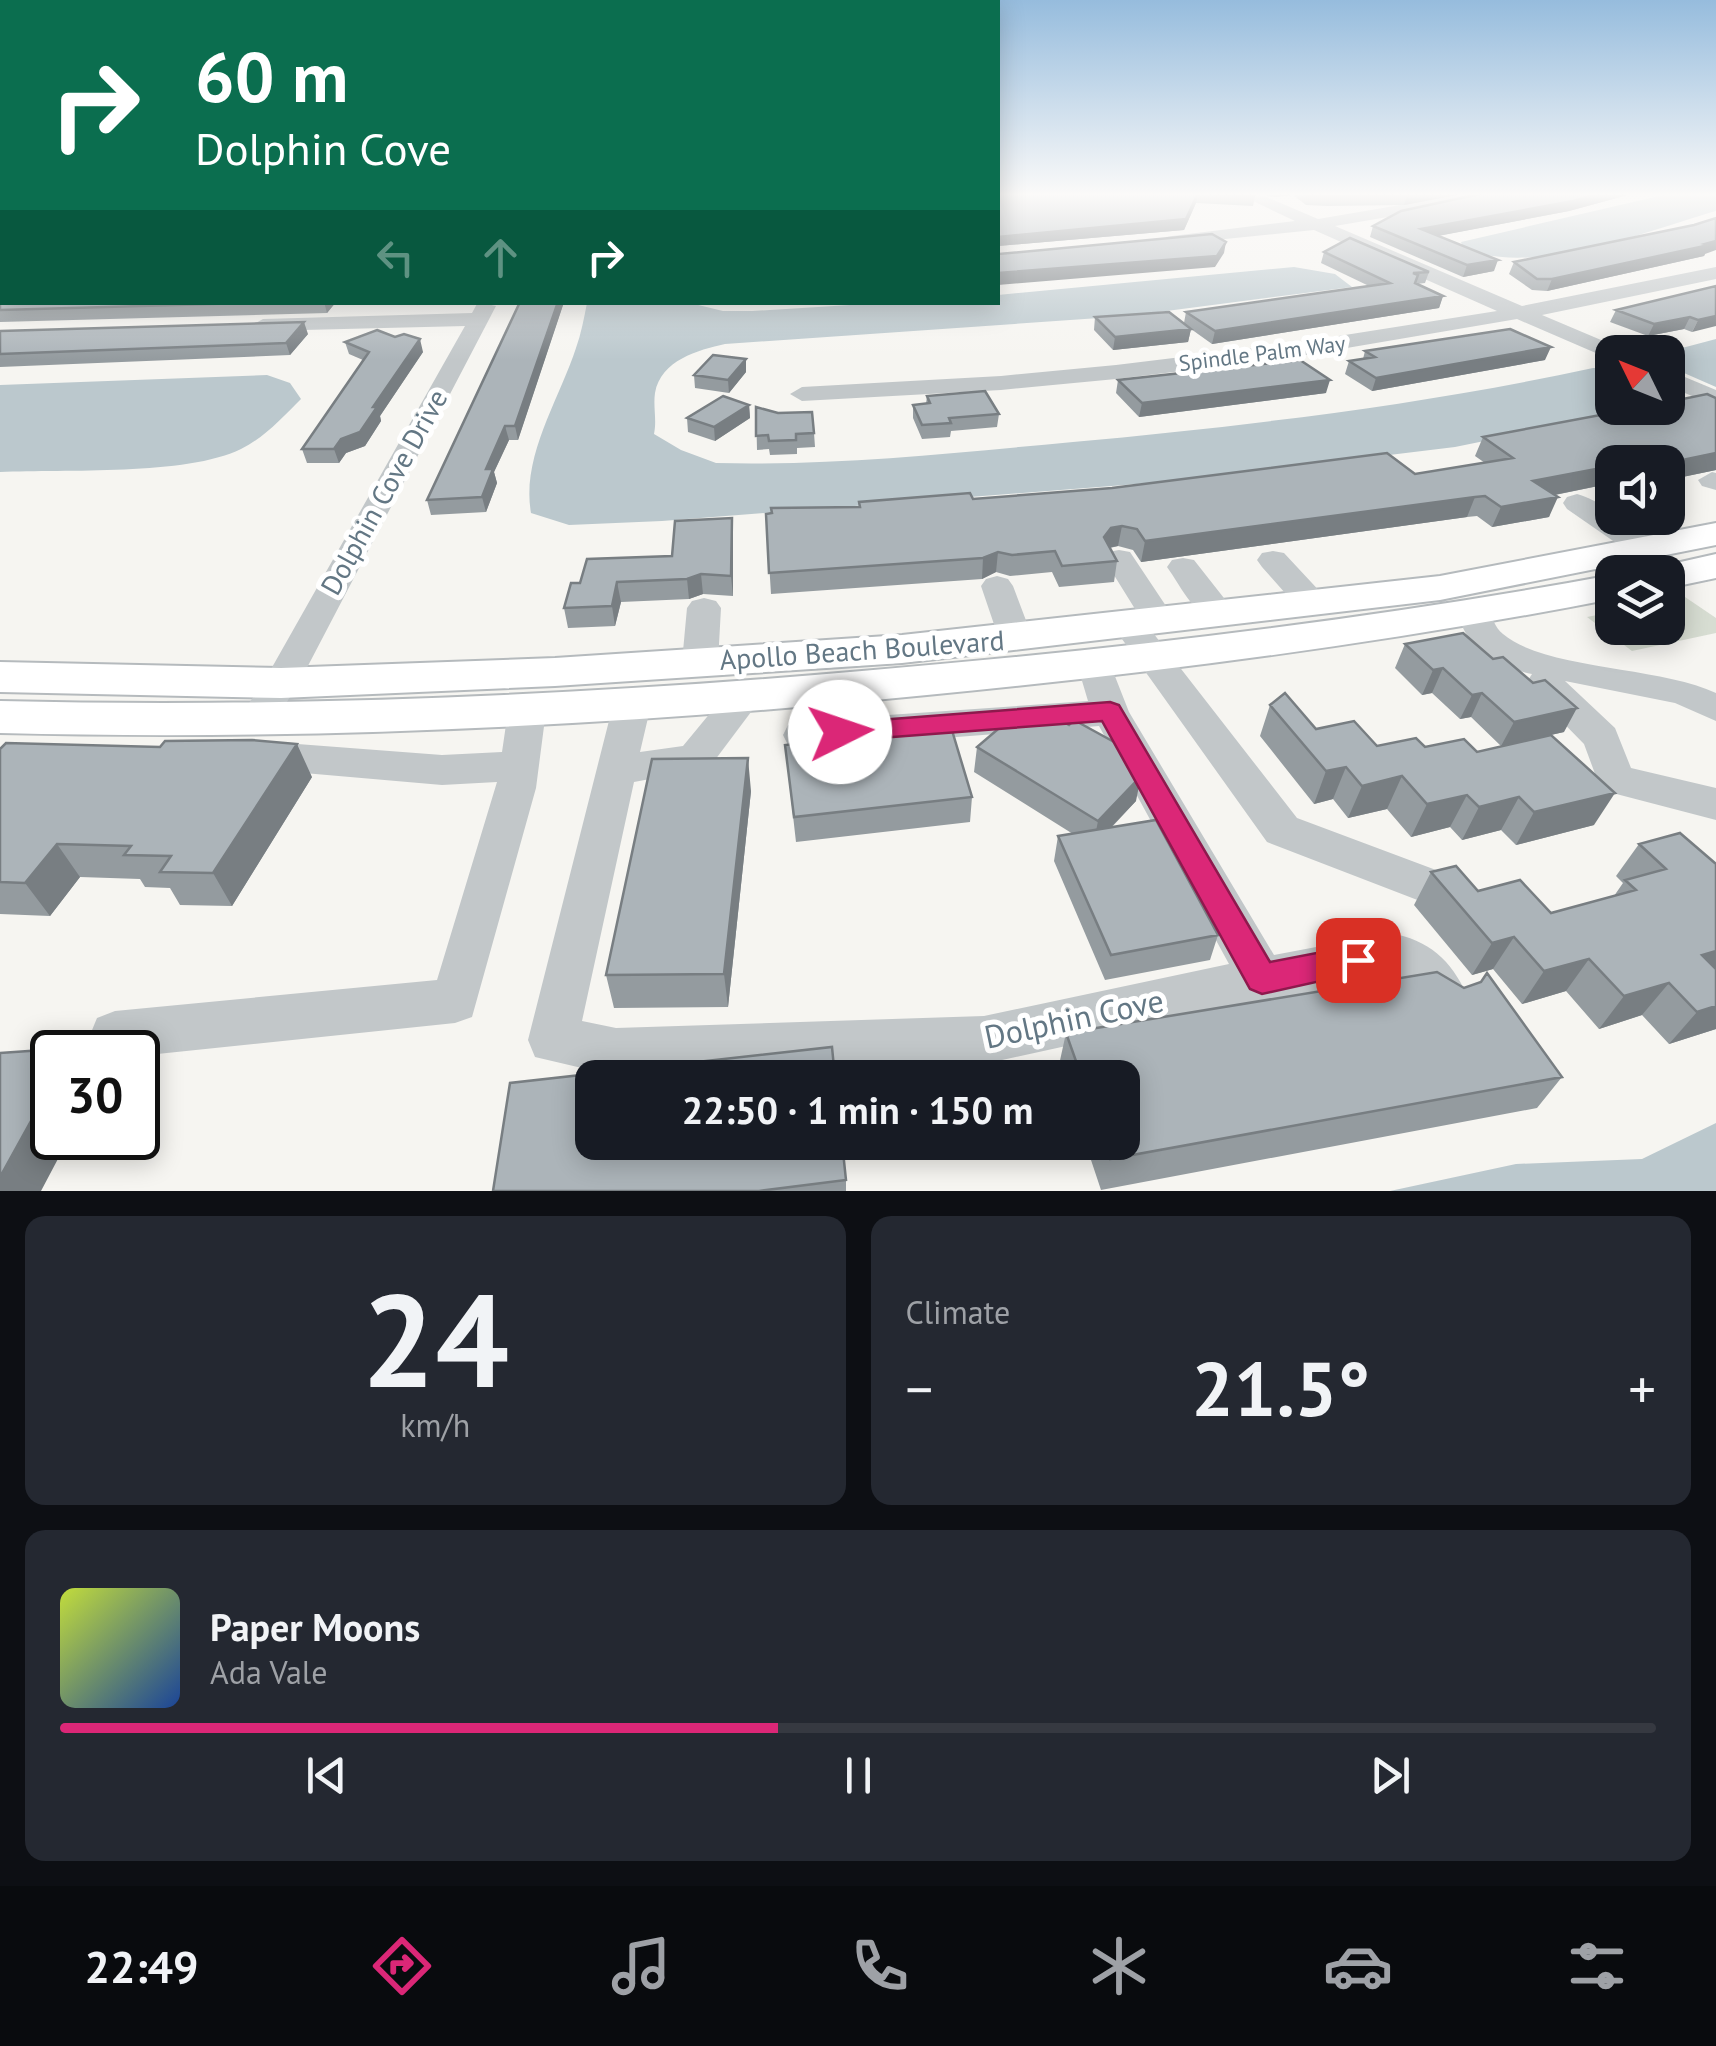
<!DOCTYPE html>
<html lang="en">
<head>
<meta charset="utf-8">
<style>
  :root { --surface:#171b24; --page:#242831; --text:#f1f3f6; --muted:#9ea1a6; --line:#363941; --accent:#db2777 }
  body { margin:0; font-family:"PT Sans",sans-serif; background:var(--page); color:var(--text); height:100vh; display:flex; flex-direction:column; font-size:38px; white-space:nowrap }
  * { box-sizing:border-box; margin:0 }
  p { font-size:32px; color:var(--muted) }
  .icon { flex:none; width:55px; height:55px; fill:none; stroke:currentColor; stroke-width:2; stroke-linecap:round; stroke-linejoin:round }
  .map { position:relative; height:1191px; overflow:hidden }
  .panel { display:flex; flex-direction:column; gap:25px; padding:25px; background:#0d0f14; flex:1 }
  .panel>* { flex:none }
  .guide { position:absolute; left:0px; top:0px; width:1000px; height:305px; box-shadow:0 5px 25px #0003; background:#0b6e4f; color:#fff; overflow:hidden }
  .needle { width:65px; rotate:313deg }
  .buttons { position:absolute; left:1595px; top:335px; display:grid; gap:20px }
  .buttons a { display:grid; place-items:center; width:90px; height:90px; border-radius:20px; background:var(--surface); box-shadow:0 5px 25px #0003; font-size:50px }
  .speed { position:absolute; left:30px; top:1030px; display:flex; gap:20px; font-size:50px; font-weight:700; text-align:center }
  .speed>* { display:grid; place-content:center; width:130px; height:130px; border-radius:50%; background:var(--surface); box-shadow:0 5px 25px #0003; line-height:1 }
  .speed .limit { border:5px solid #111; border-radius:15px; background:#fff; color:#111 }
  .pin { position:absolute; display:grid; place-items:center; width:85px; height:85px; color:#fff; margin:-42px; border-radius:20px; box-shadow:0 5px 15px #0006 }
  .me { position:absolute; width:110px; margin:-55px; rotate:86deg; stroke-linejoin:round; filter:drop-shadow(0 0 8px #0008) }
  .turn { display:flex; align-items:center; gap:35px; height:210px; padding:0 30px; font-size:45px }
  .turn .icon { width:130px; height:130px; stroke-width:2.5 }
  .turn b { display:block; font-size:70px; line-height:85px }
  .lanes { display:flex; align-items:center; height:95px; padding:0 30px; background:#0003; justify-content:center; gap:50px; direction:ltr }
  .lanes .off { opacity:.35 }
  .big { font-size:75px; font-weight:700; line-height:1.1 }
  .panel .card { flex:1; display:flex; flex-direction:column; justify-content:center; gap:15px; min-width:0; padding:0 35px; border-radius:20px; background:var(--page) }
  .panel .dial { align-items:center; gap:0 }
  .dial b { font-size:130px; line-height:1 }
  .song { display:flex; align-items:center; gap:30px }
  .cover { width:120px; height:120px; border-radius:15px; background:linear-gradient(135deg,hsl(70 70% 55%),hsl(220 70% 35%)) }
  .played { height:10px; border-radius:5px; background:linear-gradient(90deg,var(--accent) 45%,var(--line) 45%) }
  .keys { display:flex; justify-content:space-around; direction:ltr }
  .heat { display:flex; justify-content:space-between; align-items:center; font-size:55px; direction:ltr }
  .panel .tiles { flex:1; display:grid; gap:25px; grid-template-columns:1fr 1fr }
  .card:last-child { grid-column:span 2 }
  .trip { position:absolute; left:575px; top:1060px; width:565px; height:100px; border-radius:20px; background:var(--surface); box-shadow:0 5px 25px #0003; font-weight:700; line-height:100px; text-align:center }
  .tabs { display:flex; height:160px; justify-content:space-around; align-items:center; background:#090b0e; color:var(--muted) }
  .tabs .icon { width:70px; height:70px }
  .tabs .active { color:var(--accent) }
  .tabs b { font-size:45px; color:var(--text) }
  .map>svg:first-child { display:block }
  .green { fill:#d7ddd2 }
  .water { fill:#bbc8cd }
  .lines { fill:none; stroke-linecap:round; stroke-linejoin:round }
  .major-casing { stroke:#b5babd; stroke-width:4 }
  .minor { fill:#c2c7c9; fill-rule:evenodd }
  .major { fill:#fff; fill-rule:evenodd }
  .wall { fill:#949b9f }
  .shaded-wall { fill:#787e82 }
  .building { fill:#acb4b9; stroke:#787e82; stroke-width:2.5 }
  .route { fill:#db2777; stroke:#8e194d; stroke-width:2.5 }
  .labels { text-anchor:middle; stroke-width:10; stroke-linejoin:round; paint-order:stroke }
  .far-street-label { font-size:22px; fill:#637784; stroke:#fff }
  .street-label { font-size:28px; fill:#637784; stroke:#fff }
  .near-street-label { font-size:32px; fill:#637784; stroke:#fff }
</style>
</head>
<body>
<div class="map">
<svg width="1716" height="1191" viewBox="0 0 1716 1191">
  <rect width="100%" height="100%" fill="#f6f5f1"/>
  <path class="green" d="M1685,597L1716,618V633L1632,651L1587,617L1612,612V628H1668V601Z"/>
  <path class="water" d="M1672,193H1716V211C1645,231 1535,278 1463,248L1461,242Z
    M1294,267L1335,274L1352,287L1128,316L725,344C698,350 661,360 655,393C653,407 657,420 654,434L681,450L716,463C834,466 955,453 1073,442C1246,426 1422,405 1593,368H1612V408H1646L1455,447L1175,481L662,521L569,525L531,513C521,457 559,400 576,348C581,334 584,318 587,303H690L723,311H752L882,303L998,302V295Z
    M1716,339V387L1668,366L1667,352Z
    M267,375L290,383L301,399C282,418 265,437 241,449C186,476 65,469 0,472V385Z
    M1716,1123V1191H1390L1516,1164L1642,1159Z"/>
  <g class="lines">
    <g class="major-casing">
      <path id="major" d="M1716,523V545L1440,600L902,663L555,686L281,698L0,692V662L281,668L555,658L902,635L1440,576Z
        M1716,554V578L1668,588V572H1651L1654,568Z
        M1612,575V599C1386,643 1157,673 927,695C618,726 310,741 0,733V701C288,708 574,696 862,671C1113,650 1364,621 1612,575Z"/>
    </g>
    <path class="minor" d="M1236,193H1257L1318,219L1471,193H1507L1499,198L1335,226L1522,306L1716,267V279L1542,315L1620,348L1623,352H1612V360L1517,319L1288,358L1116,379L1001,390L802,401L790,394L802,387L1001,376L1116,365L1288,344L1497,311L1314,230L1166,245V237L1172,236L1295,221Z
      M478,302L496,306L299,683L269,730L256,734L243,730L237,721L266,678L465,326L263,331L252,325L263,319L472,313Z
      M1668,370L1716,390V406L1668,386Z
      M1712,472L1716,473V490L1702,486L1698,480Z
      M1577,494C1603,501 1631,526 1654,542L1658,548L1654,554H1632L1567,509L1563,503L1567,497Z
      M1119,550L1130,552L1176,621L1171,628L1150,629L1297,818L1436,870L1442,883L1436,896L1420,901L1267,842L1112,625L1117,618L1140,617L1104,559L1108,552Z
      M1273,551L1284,553L1325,597L1329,604L1325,611H1301L1262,567L1257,560L1262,553Z
      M1183,558L1194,560L1231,607L1236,614L1231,621C1200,629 1183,589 1167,567L1172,560Z
      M997,576L1008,579L1013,586L1033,639L1028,647L1016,650L1004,647L999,639L981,586L986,579Z
      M704,598L716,601L721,608L718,662L712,670L700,673L688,670L682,662L687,608L692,601Z
      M1475,605L1487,608C1493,617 1494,627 1503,634C1545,670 1659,666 1716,693V721L1675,703L1565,681L1615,728L1631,768L1716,788V820L1601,790L1584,744L1532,691L1527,682L1532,674C1498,667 1468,650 1458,615L1463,608Z
      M1095,652L1107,656L1129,712L1274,955L1390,933C1429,940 1451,960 1467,995L1460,1011L1443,1017C1413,1006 1417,982 1390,975L984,1064L616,1076L535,1057L528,1040L613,705L619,696L632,692L645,696L651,705L640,752L683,746L716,706L721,689L734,686L747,689L754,708L709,768L634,782L582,1021L616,1028L984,1016L1229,964L1099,726L802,749L788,745L783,735L788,725L802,721L1088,701L1077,664L1083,656Z
      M527,698L540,702L546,711L536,788L472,1017L455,1023L138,1056V1052H97L90,1035L97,1018L115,1011L437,980L497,782L442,785L258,769L244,765L238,755L244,745L258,741L442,755L502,752L508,711L514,702Z"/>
    <use href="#major" class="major"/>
  </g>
  <path class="wall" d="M998,193H1250L1255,196L1253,206L1196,203L1184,230L998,246Z
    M1253,193H1468L1404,205L1327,206L1306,205L1293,195L1273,197Z
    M1484,193H1635L1569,211L1437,236L1494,271L1463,277L1370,237L1373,226Z
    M1324,252L1429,272L1425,283L1417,284L1443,296L1439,308L1212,344L1191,329L1188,342L1113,350L1094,330L1095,317L1184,323L1186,312L1369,286L1321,263Z
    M1705,254L1704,256L1547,291L1532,290L1509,274L1514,262Z
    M0,286L2,302H336L327,313L0,322Z
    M1716,286L1692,332L1684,329L1648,336L1610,322L1616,310Z
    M564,302L518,440H509L494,472L497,483L486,512L431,515L427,500Z
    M0,331L308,334L290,355L0,367Z
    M395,337L423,352L380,416L381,421L365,446L346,453L339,463H307L302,449L363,360L349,354L345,342Z
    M1365,351L1545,360L1372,391L1345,374L1349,361L1363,359Z
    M746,359V372L729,393L695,388L694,375Z
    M1118,380L1326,393L1139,417L1116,393Z
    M927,396L999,414L997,427L951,431L950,437L922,439L913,418V405L926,404Z
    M1716,398V470L1668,480V462H1612V488L1603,485L1555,495L1549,517L1492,527L1477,516L1467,517L1141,562L1133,550L1118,546L1110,548L1117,561L1114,582L1059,587L1052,572L1010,576L996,572L982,579L771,594L766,514L859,507V502L973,499L1415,474L1485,463L1475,456L1483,437Z
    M749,405L750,418L715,441L688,432L687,418Z
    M756,407L814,433L815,447L797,448V454L770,455L769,449L757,450Z
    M732,518L733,537V596L703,594L689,599L621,602L615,626L568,628L564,608L580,583L672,556Z
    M1405,644L1564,732L1501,746L1471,717L1460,719L1432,693L1422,695L1395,668Z
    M1270,705L1316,729L1377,746L1425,747L1477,752L1594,825L1516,845L1501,830L1462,840L1450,827L1411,837L1387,809L1348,818L1333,799L1314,804L1260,736Z
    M1069,725L1124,753L1136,801L1111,828L1218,935L1210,960L1105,980L1054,861L1058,836L1073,834L974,772L977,747Z
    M785,745L972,797L970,822L796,842Z
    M0,749L312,777L232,906L180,905L170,888L145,887L140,879L80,877L50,916L0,914Z
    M751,791L728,1007L614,1008L606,975Z
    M1639,844L1716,864V1029L1669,1044L1642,1015L1599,1029L1566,991L1522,1004L1493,969L1472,975L1414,905L1431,872L1478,891L1551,913L1614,896L1623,883L1616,876Z
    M1066,1033L1562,1077L1537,1108L1101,1190L1085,1142H1122V1078H1063L1059,1065Z
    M846,1180V1191H493Z"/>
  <path class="shaded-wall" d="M1198,193L1196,203L1184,230L998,246L999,236Z
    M1274,193H1293V195L1273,197Z
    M1417,193H1468L1404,205L1407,195Z
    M1602,193H1635L1569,211L1417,240L1421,229Z
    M1716,241V250L1705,254L1704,256L1547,291L1552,279Z
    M1226,242L1224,253L1215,267L998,285V273Z
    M1498,260L1494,271L1463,277L1467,265Z
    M1443,296L1439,308L1212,344L1215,331Z
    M324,302H336L327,313Z
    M558,302H564L518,440L515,426Z
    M1716,316V326L1692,332L1698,320Z
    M1690,317L1684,329L1648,336L1654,324Z
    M304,322L308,334L290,355L286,343Z
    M1191,329L1188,342L1113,350L1115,337Z
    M420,339L423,352L380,416L381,421L365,446L346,453L339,463L334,449L341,439L373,407Z
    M1551,347L1545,360L1372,391L1376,378Z
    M746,359V372L729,393L728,380Z
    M1330,380L1326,393L1139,417L1142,403Z
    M749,405L750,418L715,441L714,427Z
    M505,426L509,440L494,472L497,483L486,512L482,497L486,469Z
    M1716,453V470L1668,480V463Z
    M1612,466L1603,485L1524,501L1533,481Z
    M1475,497L1467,517L1141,562L1145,541Z
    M1558,497L1549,517L1492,527L1501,507Z
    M732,518L733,537V596L731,576Z
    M1122,526L1118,546L1107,548L1104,537L1111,528Z
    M998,552L996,572L982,579L983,558Z
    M701,574L703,594L689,599L687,579Z
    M617,582L621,602L615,626L612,606Z
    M1443,668L1432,693L1422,695L1433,670Z
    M1482,693L1471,717L1460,719L1472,695Z
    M1577,708L1564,732L1501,746L1514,722Z
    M297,744L312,777L232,906L213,873Z
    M748,758L751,791L728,1007L724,974Z
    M1346,767L1333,799L1314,804L1326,771Z
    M1141,776L1136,801L1093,846L1098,821Z
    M1402,776L1387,809L1348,818L1362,786Z
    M1615,793L1594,825L1516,845L1534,812Z
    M1467,795L1450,827L1411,837L1427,804Z
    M1519,797L1501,830L1462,840L1479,807Z
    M57,844L80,877L50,916L25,883Z
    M1514,937L1493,969L1472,975L1492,943Z
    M1716,951V975L1702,955Z
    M1589,959L1566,991L1522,1004L1544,971Z
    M1669,983L1642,1015L1599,1029L1624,996Z
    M1716,1006V1029L1669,1044L1697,1012Z
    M52,1083V1138H69L41,1191H0V1177Z"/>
  <path class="building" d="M998,193H1250L1255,196L1198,193L1186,219L998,237Z
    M1306,193H1417L1407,195L1329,196L1308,195Z
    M1484,193H1602L1573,201L1421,229L1498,260L1467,265L1373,226L1401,211Z
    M1716,218V241L1705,244L1709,245L1552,279H1537L1514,262L1694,225Z
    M1212,234L1226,242L1217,256L998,273V248L999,254Z
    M1350,238L1429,272L1413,273L1418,275L1415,283L1443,296L1215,331L1186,312L1390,283L1324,252Z
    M0,286H2V302H279L0,310Z
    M1716,286V316L1698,320L1690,317L1654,324L1616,310Z
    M520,302H558L515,426H505L486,469H493L482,497L427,500Z
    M1169,312L1191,329L1115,337L1095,317Z
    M304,322L286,343L0,354V331Z
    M1510,329L1551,347L1376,378L1349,361L1375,357L1365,351Z
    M377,330L395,337L404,334L420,339L373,407H377L360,432L341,439L334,449H302L369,352L345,342Z
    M713,355L746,359L728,380L694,375Z
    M1300,360L1330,380L1142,403L1118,380Z
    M985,391L999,414L949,418L951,423L922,425L913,405L930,403L927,396Z
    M1707,394L1716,398V453L1668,463L1612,462V466L1533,481L1558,497L1501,507L1485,496L1475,497L1145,541L1137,529L1122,526L1111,528L1104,537L1117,561L1062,566L1055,551L1012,555L998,552L983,558L769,573L766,514L772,513L771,508L860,507L859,502L970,493L973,499L1112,488L1387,453L1415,474L1513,458L1483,437L1638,408H1668V402Z
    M723,396L749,405L714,427L687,418Z
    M756,407L778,413L812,412L814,433L796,434V440L769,441L768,435L756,436Z
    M732,518L731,576L701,574L687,579L617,582L612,606L564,608L571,583H580L587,559L672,556L675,521Z
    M1463,633L1493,659L1503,657L1533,683L1545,680L1577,708L1514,722L1482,693L1472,695L1443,668L1433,670L1405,644Z
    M1285,693L1316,729L1354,721L1377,746L1416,738L1425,747L1464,739L1477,752L1551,735L1615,793L1534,812L1519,797L1479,807L1467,795L1427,804L1402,776L1362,786L1346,767L1326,771L1270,705Z
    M1042,710L1069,725L1074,720L1125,748L1122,751L1130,756L1141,776L1098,821L977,747L1018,712Z
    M951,727L972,797L794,817L785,745Z
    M252,740L297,744L213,873L160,872L171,856L124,855L131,846L57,844L25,883L0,882V749L6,743L160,747L165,741Z
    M748,758L724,974L606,975L652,759Z
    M1156,820L1218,935L1111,955L1058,836Z
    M1680,833L1716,864V951L1702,955L1716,969V1006L1697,1012L1669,983L1624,996L1589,959L1544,971L1514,937L1492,943L1431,872L1456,866L1478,891L1520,880L1551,913L1636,890L1625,880L1666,869L1639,844Z
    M1437,972L1464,988L1481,982L1487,973L1562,1077L1110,1159L1104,1142H1122V1078H1082L1066,1033Z
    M832,1047L835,1078H592V1142H842L846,1180L759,1191H493L510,1083Z
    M72,1048L69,1052H52V1083L0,1177V1053Z"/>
  <linearGradient id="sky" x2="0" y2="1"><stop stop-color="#96bcdd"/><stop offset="0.54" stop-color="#fbfaf9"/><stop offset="1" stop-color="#fbfaf9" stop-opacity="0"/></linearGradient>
  <rect width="1716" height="360" fill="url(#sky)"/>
  <path class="route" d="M1110,702L1119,705L1270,962L1358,945L1370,949L1374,960L1370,970L1262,994L1250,989L1102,721L840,741L831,739L827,732L831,725L840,723Z"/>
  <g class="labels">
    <g class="far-street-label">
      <text transform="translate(1262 353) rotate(-7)" y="8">Spindle Palm Way</text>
    </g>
    <g class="street-label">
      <text transform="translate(384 492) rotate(-61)" y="10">Dolphin Cove Drive</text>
      <text transform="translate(862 650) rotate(-4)" y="10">Apollo Beach Boulevard</text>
    </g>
    <g class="near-street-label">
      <text transform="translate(1074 1019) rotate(-12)" y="11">Dolphin Cove</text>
    </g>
  </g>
</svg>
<div class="buttons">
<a><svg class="needle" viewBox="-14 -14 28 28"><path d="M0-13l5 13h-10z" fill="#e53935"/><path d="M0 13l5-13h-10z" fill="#9ea1a6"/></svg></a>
<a><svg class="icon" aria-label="sound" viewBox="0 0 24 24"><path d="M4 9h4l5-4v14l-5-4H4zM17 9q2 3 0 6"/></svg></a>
<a><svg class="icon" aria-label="layers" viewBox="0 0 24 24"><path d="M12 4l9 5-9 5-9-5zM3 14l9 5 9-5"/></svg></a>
</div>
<div class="speed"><div class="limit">30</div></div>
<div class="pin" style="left:1358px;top:960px;background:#d93025"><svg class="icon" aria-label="arrive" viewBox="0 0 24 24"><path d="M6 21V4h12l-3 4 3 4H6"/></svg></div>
<svg class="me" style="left:840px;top:732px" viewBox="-20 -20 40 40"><circle r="19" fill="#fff"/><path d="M0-13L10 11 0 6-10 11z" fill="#db2777"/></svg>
<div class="trip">22:50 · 1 min · 150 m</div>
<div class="guide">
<div class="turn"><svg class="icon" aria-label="right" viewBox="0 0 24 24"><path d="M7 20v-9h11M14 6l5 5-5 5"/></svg><div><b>60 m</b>Dolphin Cove</div></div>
<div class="lanes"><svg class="icon off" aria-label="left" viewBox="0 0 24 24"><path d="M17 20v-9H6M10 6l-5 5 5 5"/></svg><svg class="icon off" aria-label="ahead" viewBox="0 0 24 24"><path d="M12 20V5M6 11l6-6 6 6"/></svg><svg class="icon" aria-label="right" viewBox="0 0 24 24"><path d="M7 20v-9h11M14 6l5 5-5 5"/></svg></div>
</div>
</div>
<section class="panel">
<div class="tiles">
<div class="card dial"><b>24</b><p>km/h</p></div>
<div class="card"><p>Climate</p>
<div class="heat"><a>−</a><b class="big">21.5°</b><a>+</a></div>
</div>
<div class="card">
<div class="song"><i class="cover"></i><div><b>Paper Moons</b><p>Ada Vale</p></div></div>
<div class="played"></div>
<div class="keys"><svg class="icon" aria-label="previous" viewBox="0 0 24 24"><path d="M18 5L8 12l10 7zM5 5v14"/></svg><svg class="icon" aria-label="pause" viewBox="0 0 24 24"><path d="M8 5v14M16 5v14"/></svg><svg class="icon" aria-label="next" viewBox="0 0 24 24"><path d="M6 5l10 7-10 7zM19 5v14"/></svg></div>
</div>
</div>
</section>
<nav class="tabs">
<b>22:49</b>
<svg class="icon active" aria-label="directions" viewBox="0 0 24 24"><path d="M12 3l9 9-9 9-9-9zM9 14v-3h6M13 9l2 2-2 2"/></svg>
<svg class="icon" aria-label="music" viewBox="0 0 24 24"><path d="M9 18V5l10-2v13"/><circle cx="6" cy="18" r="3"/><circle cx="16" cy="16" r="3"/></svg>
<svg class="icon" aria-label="phone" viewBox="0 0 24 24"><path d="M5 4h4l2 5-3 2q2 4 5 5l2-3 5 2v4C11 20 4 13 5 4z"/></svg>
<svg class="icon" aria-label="climate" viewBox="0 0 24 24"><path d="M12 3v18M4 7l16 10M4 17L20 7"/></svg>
<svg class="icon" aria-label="car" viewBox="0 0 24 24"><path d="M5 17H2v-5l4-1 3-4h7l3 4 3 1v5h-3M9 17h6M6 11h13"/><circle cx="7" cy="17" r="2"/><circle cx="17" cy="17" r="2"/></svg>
<svg class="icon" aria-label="filters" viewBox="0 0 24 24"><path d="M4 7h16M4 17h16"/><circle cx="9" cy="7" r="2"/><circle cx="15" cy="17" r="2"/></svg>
</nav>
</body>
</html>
